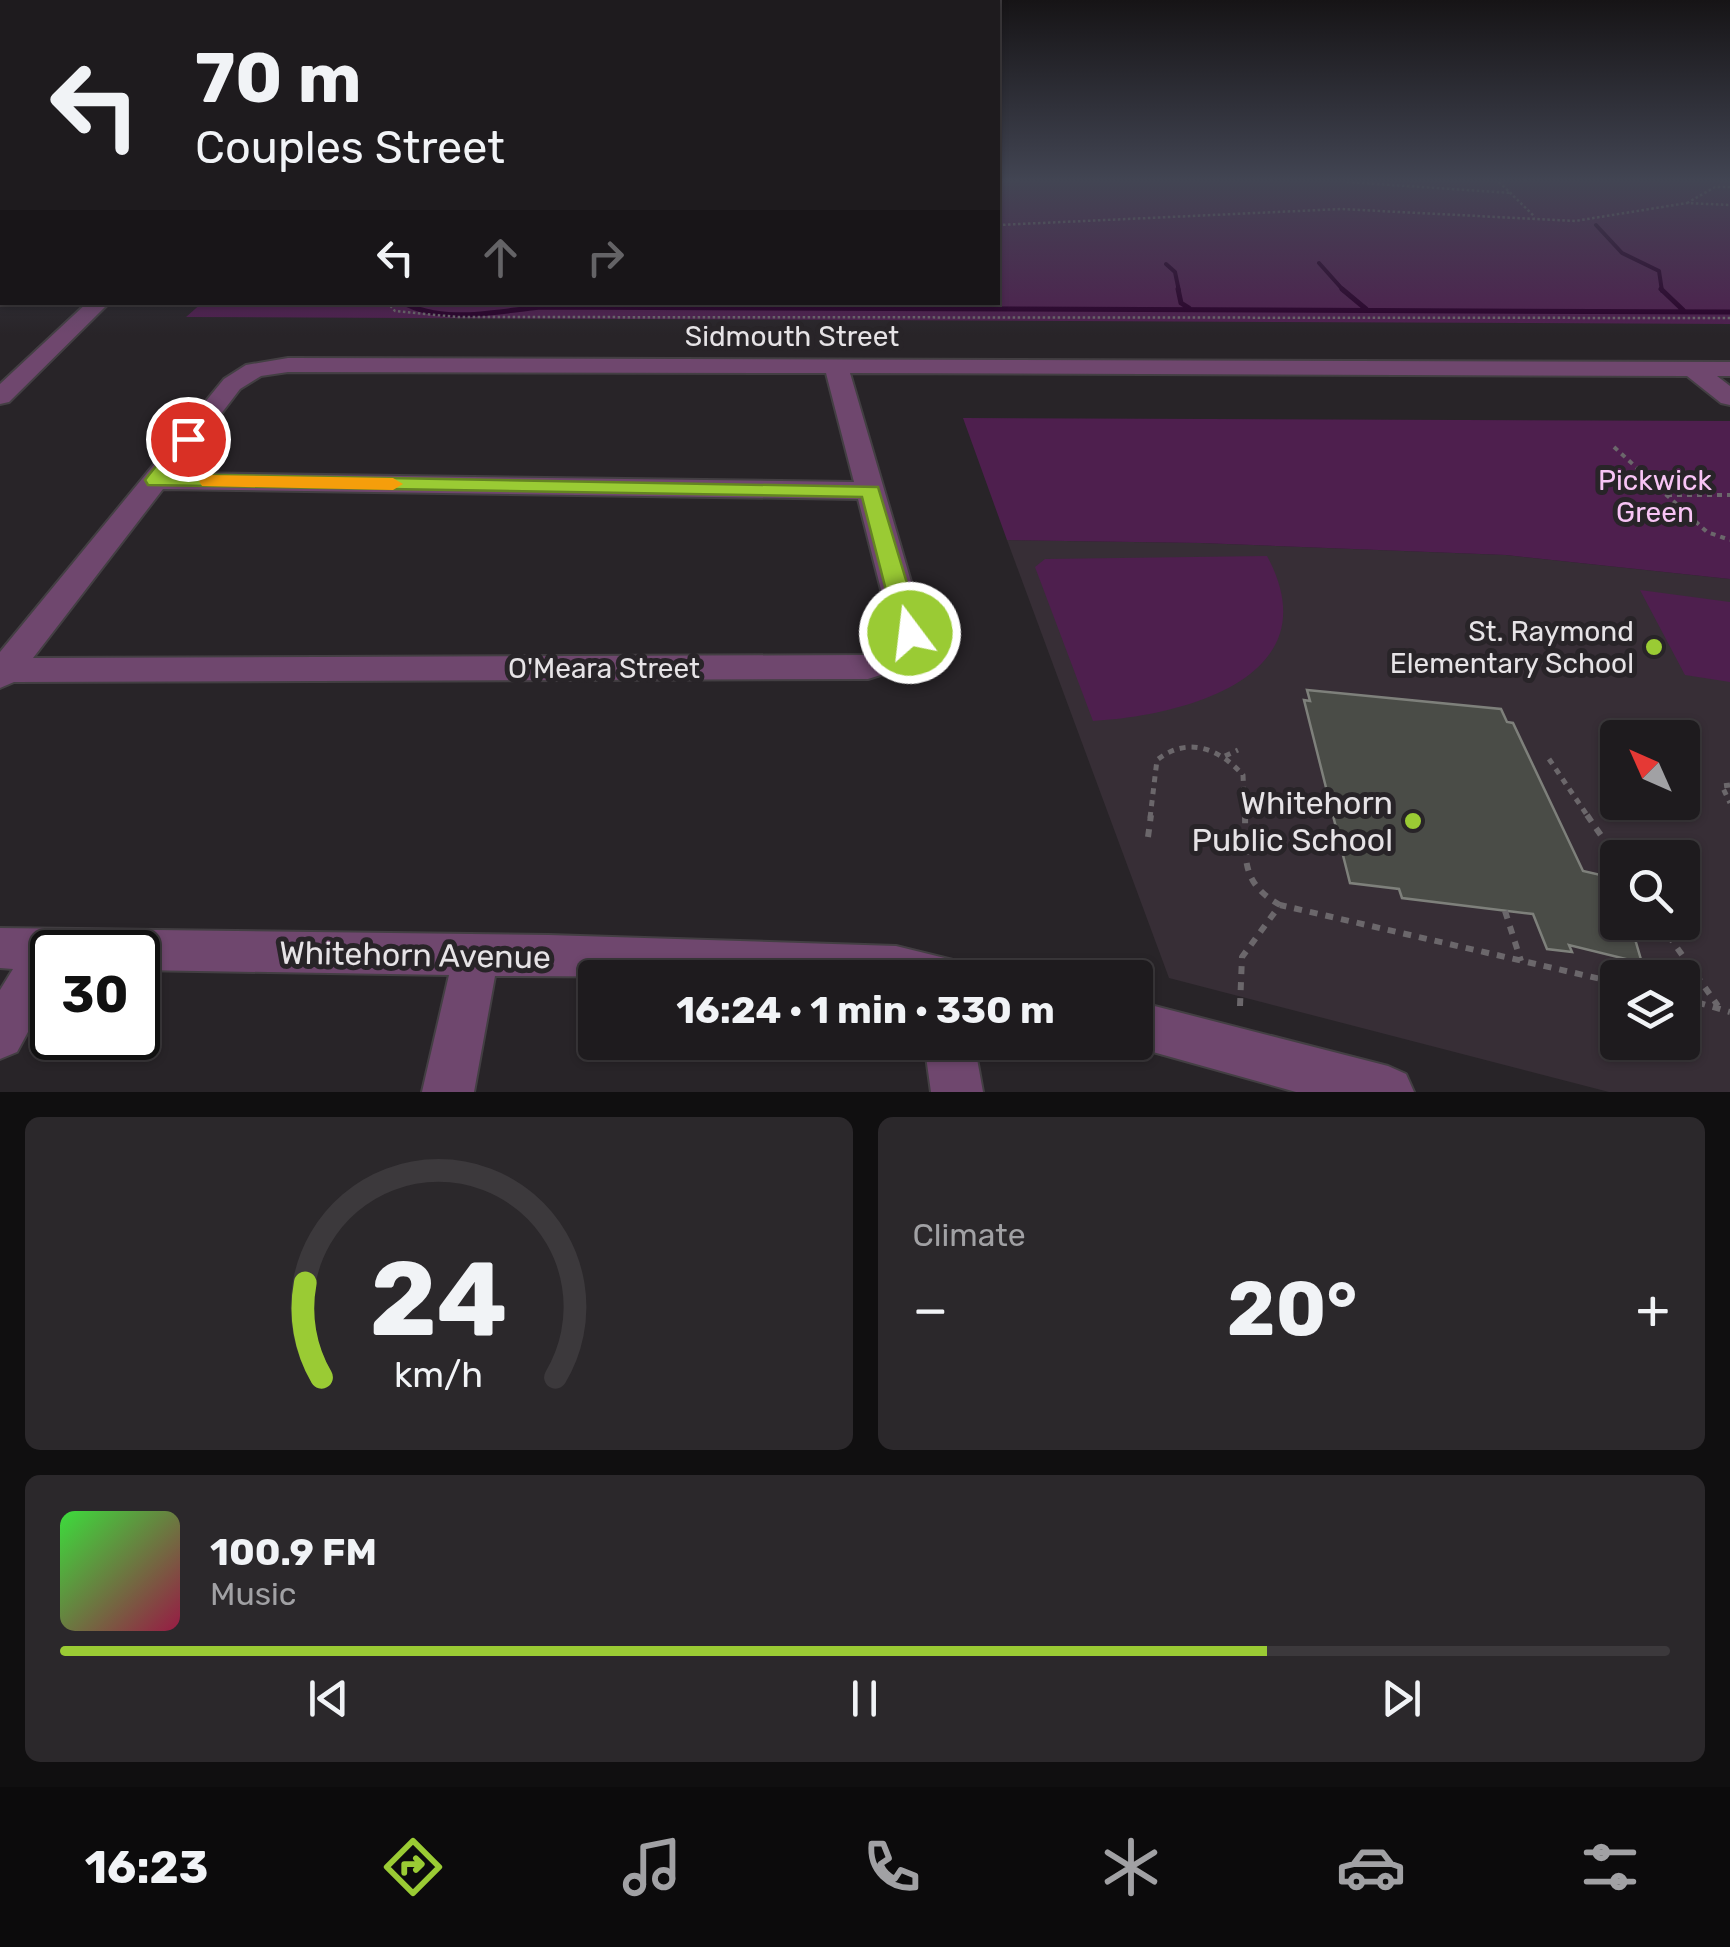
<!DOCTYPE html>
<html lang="en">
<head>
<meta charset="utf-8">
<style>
  :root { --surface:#1e1b1e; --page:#2b282b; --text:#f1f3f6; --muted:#a1a1a4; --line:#3c393c; --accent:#9acb34 }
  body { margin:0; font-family:Rubik,sans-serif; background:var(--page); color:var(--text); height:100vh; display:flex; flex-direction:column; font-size:38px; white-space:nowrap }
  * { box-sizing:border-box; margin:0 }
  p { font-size:32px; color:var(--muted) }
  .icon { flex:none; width:55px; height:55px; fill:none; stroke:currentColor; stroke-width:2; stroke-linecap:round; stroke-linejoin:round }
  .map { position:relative; height:1092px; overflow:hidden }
  .drawer { display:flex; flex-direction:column; gap:25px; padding:25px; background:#100f10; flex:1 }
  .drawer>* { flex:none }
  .top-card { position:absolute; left:0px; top:0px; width:1000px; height:305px; box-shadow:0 2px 8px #0004,0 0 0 2px var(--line); background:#1e1b1e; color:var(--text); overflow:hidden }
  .needle { width:65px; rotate:315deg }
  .buttons { position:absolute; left:1600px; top:720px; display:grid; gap:20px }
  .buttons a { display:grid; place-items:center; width:100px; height:100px; border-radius:10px; background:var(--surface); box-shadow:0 2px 8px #0004,0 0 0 2px var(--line); font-size:50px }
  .speed { position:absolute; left:30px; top:930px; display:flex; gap:20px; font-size:50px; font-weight:700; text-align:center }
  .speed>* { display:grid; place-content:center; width:130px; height:130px; border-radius:50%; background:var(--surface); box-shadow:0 2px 8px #0004,0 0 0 2px var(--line); line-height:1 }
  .speed .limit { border:5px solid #111; border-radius:15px; background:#fff; color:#111 }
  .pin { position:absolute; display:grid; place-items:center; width:85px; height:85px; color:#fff; margin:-42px; border:5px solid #fff; border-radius:50%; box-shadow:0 2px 10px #0007 }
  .me { position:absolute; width:110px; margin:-55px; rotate:345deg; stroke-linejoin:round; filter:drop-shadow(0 0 8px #0008) }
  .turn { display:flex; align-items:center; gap:35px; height:210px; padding:0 30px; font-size:45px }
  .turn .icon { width:130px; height:130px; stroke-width:2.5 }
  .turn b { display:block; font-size:70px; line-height:85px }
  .lanes { display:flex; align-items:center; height:95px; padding:0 30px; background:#0003; justify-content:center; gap:50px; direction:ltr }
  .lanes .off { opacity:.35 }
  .big { font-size:75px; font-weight:700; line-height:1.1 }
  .drawer .card { flex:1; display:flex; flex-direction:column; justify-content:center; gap:15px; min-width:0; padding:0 35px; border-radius:15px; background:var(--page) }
  .drawer .dial { align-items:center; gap:0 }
  .dial svg { height:260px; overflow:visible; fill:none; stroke:var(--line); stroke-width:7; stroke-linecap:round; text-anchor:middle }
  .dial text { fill:var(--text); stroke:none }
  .song { display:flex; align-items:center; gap:30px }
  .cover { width:120px; height:120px; border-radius:15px; background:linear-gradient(135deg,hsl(120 70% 55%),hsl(340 70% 35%)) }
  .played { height:10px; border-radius:5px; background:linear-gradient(90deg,var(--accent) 75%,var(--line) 75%) }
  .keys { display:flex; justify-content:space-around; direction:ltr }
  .heat { display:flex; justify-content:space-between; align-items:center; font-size:55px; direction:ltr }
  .drawer .tiles { flex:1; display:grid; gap:25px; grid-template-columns:1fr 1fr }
  .card:last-child { grid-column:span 2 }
  .trip { position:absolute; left:578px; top:960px; width:575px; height:100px; border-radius:10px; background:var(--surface); box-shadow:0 2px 8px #0004,0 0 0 2px var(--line); font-weight:700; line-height:100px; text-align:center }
  .dock { display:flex; height:160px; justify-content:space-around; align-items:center; background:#0c0b0c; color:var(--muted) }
  .dock .icon { width:70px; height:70px }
  .dock .current { color:var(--accent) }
  .dock b { font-size:45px; color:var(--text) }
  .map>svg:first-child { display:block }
  .built { fill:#372e36; fill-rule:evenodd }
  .green { fill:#4e1f4e }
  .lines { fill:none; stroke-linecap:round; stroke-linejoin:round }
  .stream-far1 { stroke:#29002a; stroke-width:4 }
  .stream { stroke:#29002a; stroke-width:5 }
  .building { fill:#4a4c47; stroke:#7e807b; stroke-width:2.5 }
  .minor-casing { stroke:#433f43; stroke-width:4 }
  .path-far3 { stroke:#6b676b; stroke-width:2.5; stroke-dasharray:2.5 2.5; stroke-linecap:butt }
  .path-far2 { stroke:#6b676b; stroke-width:4; stroke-dasharray:5 5; stroke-linecap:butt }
  .path-far1 { stroke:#6b676b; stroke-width:5; stroke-dasharray:6 6; stroke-linecap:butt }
  .path { stroke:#6b676b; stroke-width:6; stroke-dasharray:8 8; stroke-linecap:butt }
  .minor { fill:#6f476e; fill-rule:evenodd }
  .route { fill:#9acb34; stroke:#648422; stroke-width:2.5 }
  .slow { fill:#f59e0b }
  .poi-dot { fill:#9acb34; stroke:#282428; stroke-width:4 }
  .labels { text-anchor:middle; stroke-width:10; stroke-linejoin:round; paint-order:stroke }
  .street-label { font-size:28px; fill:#e6e3e6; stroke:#282428 }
  .park-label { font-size:28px; fill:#f8c4f5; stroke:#282428 }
  .poi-label { font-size:28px; fill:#e6e3e6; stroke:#282428; text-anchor:end }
  .near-poi-label { font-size:32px; fill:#e6e3e6; stroke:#282428; text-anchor:end }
  .near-street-label { font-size:32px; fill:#e6e3e6; stroke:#282428 }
</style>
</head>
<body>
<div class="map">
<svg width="1730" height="1092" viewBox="0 0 1730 1092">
  <rect width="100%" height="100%" fill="#282428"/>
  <path class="built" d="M1007,540L1201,543L1506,555L1730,579V1092H1609L1169,978ZM1618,738H1682V802H1618ZM1618,858H1682V922H1618ZM1618,978H1682V1042H1618Z"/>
  <path class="green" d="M998,182H1730V324L186,317L203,302H998Z
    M963,418L1730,421V579L1506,555L1201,543L1007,540Z
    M1267,556C1333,678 1182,716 1093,721L1035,567L1045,559Z
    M1640,590L1730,602V682L1685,675Z"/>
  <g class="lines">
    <path class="stream-far1" d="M1596,225L1622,253L1659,271L1662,291
      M1319,263L1344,291
      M1166,264L1175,272L1179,291"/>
    <path class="stream" d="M1178,289L1181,303L1189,308
      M1342,289L1366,309
      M1661,289L1683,310
      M402,302C444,325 496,311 541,307L1730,312"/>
  </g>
  <path class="building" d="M1307,690L1501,709L1507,722L1513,723L1583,871L1618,879V922H1630L1642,963L1569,945L1572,952L1547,949L1533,914L1402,898L1399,889L1350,883L1304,700L1310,701Z"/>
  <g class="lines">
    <g class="minor-casing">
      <path id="minor" d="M0,207H2V217H0Z
        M88,302H110L9,402L0,404V384Z
        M288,358L1730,362V376H1717L1730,386V405L1721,403L1687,376L850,373L926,633L909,666L868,679L14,682L0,688V652L224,379L246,365ZM288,372L826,373L854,482L176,473L240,389L261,376ZM163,489L858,499L892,633L884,650L867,655L33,658Z
        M0,928L549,935L896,946L965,963L971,978L495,976L474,1092H422L449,975L138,970V952H52V988L17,1052L0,1059V990L13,969L0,968Z
        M1135,1001L1388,1066L1406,1074L1414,1092H1296L1135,1047L1123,1042H1135Z
        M924,1042H974L983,1092H931Z"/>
    </g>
    <path class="path-far3" d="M1347,182L1512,193
      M1499,182L1535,217
      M1687,203L1715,187H1730
      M998,225L1341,209L1575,221L1687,203L1730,205
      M387,302L395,311L457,317L1730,318"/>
    <path class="path-far2" d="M1614,447L1707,532L1730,540
      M1667,495H1730"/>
    <path class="path-far1" d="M1225,756L1238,750
      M1549,759L1589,818
      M1730,785L1722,786L1730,803
      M1150,818L1157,760C1187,736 1219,748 1243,775L1245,818"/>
    <path class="path" d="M1245,815C1246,857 1239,882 1280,905
      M1587,815L1618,860
      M1148,837L1151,815
      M1505,911L1521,961
      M1659,922L1718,1006
      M1682,998L1730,1012
      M1240,1006L1242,957L1280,905L1618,983"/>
    <use href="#minor" class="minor"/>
  </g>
  <linearGradient id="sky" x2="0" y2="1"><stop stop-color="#161416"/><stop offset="0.54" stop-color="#424553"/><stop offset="1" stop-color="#424553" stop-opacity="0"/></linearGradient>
  <rect width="1730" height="335" fill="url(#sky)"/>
  <path class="route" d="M188,433L198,439L170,474L878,487L922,633L910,642L897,633L862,497L148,485L145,480L148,476L181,435Z"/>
  <path class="slow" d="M209,475L393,478L403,484L393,490L202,486L199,481Z"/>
  <g class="poi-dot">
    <circle cx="1654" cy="647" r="10"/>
    <circle cx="1413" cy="821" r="10"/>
  </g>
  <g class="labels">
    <g class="street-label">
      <text x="792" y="346">Sidmouth Street</text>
      <text x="604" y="678">O'Meara Street</text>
    </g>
    <g class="park-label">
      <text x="1655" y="490">Pickwick<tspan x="1655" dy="32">Green</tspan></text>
    </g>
    <g class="poi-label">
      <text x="1634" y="641">St. Raymond<tspan x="1634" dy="32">Elementary School</tspan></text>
    </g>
    <g class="near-poi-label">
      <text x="1393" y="814">Whitehorn<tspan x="1393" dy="37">Public School</tspan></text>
    </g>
    <g class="near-street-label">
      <text transform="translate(415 955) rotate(1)" y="11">Whitehorn Avenue</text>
    </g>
  </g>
</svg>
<div class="buttons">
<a><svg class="needle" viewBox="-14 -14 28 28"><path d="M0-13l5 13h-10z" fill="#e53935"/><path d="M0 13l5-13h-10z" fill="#a1a1a4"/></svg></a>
<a><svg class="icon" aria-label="search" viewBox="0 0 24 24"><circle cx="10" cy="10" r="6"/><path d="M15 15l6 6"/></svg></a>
<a><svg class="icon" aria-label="layers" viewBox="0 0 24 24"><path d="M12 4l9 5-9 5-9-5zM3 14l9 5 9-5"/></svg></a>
</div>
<div class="speed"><div class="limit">30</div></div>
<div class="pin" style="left:188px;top:439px;background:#d93025"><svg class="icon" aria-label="arrive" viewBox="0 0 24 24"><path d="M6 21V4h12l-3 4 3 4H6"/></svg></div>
<svg class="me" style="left:910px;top:633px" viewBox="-20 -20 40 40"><circle r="17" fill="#9acb34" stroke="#fff" stroke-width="3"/><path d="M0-11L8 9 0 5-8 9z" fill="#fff"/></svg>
<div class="trip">16:24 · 1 min · 330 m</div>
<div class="top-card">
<div class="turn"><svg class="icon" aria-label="left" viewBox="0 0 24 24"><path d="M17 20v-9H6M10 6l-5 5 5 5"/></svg><div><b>70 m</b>Couples Street</div></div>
<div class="lanes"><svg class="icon" aria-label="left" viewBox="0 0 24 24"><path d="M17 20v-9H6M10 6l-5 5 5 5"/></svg><svg class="icon off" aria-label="ahead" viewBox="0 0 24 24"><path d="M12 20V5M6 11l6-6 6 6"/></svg><svg class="icon off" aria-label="right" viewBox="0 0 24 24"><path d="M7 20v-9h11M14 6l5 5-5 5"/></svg></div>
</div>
</div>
<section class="drawer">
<div class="tiles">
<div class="card dial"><svg viewBox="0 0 100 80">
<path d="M14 69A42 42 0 1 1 86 69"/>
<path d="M14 69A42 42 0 0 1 9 40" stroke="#9acb34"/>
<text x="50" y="56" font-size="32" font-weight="700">24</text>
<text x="50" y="72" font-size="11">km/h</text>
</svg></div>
<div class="card"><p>Climate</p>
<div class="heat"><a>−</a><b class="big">20°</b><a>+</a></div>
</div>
<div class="card">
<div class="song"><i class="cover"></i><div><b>100.9 FM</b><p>Music</p></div></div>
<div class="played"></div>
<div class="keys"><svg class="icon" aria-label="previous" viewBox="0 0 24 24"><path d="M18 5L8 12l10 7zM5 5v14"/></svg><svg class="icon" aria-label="pause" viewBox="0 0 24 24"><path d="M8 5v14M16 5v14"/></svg><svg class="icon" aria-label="next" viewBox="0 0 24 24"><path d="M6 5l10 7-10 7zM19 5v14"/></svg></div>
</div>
</div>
</section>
<nav class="dock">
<b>16:23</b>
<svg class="icon current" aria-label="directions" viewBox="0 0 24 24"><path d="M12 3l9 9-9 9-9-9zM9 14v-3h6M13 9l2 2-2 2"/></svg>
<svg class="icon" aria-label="music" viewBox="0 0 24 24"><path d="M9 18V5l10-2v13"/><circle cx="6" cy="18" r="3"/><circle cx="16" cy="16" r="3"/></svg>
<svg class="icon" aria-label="phone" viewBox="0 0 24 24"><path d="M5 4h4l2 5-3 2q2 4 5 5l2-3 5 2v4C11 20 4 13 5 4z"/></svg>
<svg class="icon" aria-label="climate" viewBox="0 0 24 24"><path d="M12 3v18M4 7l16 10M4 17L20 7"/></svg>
<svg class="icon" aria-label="car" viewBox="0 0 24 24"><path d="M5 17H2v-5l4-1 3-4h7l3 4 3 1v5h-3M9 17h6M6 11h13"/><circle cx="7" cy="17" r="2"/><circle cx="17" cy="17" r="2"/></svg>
<svg class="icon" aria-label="filters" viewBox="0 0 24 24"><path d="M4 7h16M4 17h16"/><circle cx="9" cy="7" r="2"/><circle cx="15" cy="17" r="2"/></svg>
</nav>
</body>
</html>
